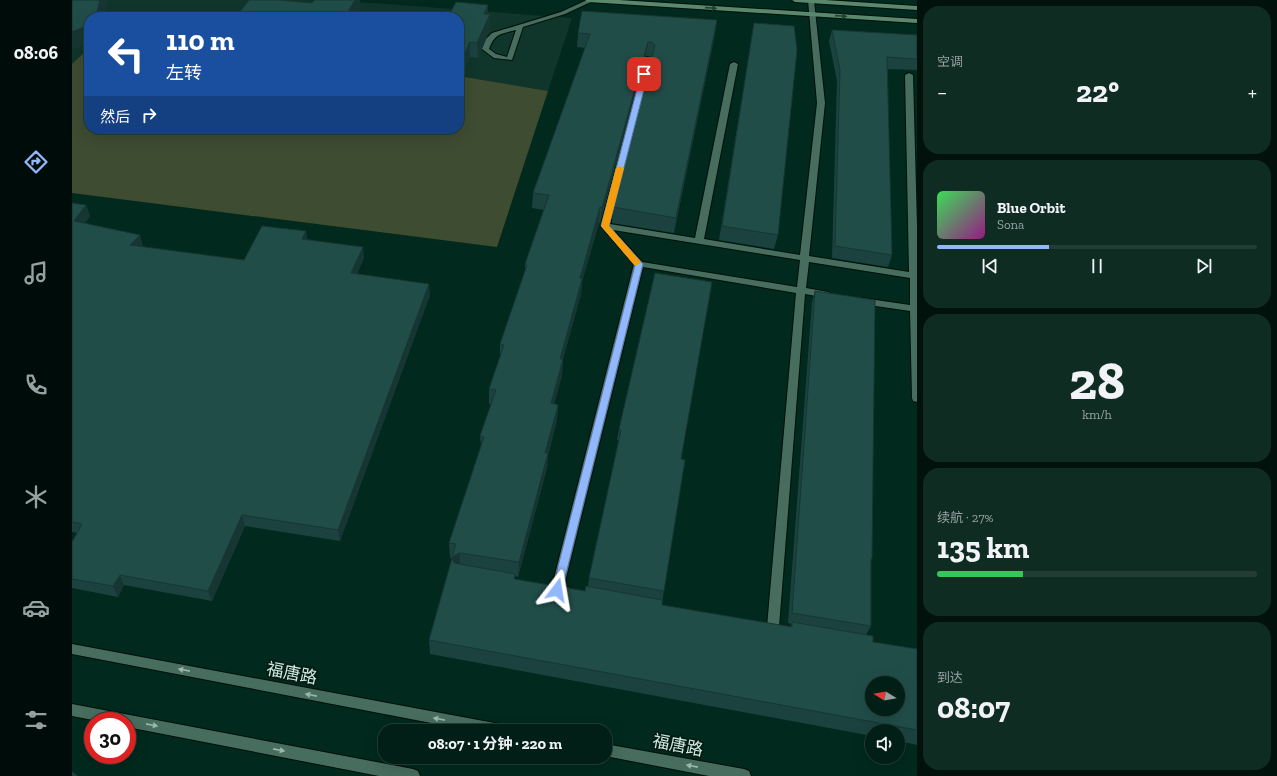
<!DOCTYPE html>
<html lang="zh">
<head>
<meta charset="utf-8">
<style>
  :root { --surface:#011f16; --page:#0f2c23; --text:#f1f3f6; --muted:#96a2a1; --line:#233d35; --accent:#91b8fd }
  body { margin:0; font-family:"Zilla Slab","Noto Sans SC",serif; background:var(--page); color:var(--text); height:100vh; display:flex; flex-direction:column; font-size:15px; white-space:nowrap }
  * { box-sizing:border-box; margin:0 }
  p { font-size:13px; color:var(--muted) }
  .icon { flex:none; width:22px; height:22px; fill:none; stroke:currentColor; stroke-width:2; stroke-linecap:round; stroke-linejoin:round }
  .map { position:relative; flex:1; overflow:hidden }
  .details { display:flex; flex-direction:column; gap:6px; padding:6px; background:#01110c; width:360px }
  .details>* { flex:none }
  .banner { position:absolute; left:12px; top:12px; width:380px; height:122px; border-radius:16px; box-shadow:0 4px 16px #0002,0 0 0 1px var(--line); background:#1a4fa0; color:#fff; overflow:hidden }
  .needle { width:26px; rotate:281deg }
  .controls { position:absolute; left:793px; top:676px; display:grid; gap:8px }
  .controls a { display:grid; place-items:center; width:40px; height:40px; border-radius:50%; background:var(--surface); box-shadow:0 4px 16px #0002,0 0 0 1px var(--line); font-size:20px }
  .speed { position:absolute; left:12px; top:712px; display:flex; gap:8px; font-size:20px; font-weight:700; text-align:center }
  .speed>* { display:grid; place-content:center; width:52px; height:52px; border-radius:50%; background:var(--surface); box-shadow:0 4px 16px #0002,0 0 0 1px var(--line); line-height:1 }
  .speed .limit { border:6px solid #d22; background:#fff; color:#111 }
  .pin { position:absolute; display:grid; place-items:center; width:34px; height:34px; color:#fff; margin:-17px; border-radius:8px; box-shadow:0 2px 6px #0006 }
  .me { position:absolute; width:44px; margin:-22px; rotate:14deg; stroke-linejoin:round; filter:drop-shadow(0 0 3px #0008) }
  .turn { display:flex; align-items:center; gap:14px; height:84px; padding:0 16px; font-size:18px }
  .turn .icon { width:52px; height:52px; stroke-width:2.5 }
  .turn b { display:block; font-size:28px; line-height:34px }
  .then { display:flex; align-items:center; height:38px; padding:0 16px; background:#0003; gap:8px; font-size:15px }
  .big { font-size:30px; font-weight:700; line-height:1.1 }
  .details .tile { flex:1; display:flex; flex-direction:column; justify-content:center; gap:6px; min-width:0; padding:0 14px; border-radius:16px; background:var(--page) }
  .details .dial { align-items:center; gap:0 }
  .dial b { font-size:52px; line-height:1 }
  .song { display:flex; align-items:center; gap:12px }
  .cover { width:48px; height:48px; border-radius:6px; background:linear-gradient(135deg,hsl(130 70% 55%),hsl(310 70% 35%)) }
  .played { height:4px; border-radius:2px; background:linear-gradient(90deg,var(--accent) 35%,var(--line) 35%) }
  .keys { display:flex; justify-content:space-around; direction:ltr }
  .heat { display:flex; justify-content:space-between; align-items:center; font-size:22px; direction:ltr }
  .charge { height:6px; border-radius:3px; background:linear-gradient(90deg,#34c759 27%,var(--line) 0) }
  .trip { position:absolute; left:306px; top:724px; width:234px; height:40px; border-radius:16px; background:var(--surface); box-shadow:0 4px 16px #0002,0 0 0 1px var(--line); font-weight:700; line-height:40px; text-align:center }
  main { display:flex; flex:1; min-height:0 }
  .tabs { display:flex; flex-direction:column; width:72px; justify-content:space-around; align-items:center; background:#000c09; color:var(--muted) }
  .tabs .icon { width:28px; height:28px }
  .tabs .current { color:var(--accent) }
  .tabs b { font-size:18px; color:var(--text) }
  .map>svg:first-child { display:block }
  .built { fill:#10352a }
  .green { fill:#3e4c32 }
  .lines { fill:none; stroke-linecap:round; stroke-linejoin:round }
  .minor-casing { stroke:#001008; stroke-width:2 }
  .tertiary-casing { stroke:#001008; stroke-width:2 }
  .secondary-casing { stroke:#001008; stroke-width:2 }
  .minor { fill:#476d5e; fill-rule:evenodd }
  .tertiary { fill:#476d5e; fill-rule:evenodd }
  .secondary { fill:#5a886e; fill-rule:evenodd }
  .wall { fill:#1c423f }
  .shaded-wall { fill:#173633 }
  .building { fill:#214d49; stroke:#173633; fill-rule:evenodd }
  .oneway { fill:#214334 }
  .oneway2 { fill:#9bb7ab }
  .route { fill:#91b8fd; stroke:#5e78a4 }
  .slow { fill:#f59e0b }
  .labels { text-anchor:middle; stroke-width:4; stroke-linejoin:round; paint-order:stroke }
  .near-street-label { font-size:17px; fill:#d3e8df; stroke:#021e15 }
</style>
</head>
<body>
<main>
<nav class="tabs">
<b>08:06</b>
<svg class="icon current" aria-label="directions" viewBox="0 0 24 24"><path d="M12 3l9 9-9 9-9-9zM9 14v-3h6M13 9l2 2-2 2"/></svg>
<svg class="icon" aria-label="music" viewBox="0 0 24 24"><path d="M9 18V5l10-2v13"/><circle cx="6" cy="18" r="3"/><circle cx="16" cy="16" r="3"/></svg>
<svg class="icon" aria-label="phone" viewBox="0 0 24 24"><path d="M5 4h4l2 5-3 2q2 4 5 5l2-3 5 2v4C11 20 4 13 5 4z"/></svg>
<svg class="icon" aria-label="climate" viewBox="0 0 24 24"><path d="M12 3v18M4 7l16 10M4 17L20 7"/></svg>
<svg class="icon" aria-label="car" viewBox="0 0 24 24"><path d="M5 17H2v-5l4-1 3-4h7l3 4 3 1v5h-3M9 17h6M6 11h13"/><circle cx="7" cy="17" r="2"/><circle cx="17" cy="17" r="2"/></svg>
<svg class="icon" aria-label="filters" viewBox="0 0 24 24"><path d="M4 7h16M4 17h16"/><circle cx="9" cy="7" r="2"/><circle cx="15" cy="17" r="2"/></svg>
</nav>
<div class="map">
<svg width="845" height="776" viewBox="0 0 845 776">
  <rect width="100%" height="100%" fill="#01291d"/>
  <path class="built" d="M0,0H231L302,3L500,18L476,91L387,76V17L50,15L48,17H17V48L0,64Z"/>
  <path class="green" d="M149,14L147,17H48L50,15Z
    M17,48V129H387V76L476,91L425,247L0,193V64Z"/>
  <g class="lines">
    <g class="minor-casing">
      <path id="minor" d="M515,0H523L493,14L451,27L440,60L422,58L410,49L414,39L420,33L489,12ZM444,30L435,57L424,54L417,49C423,33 429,34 444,30Z
        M736,0L742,1L753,103L737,256L837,272L833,75L837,73L841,75L845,226V402L841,401L840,398L838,311L790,304L785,301L790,298L838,305V278L737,262L734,288L756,292L761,295L756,298L733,294L707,627L705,631L701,632L697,631L695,627L724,293L571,267L492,586L499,588L501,592L499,596L495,597L481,594L479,590L562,264L529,226L572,59L576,57L580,59L538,224L623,238L658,64L662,62L666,64L632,239L728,255L745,103ZM541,230L728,260L725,287L570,262Z"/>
    </g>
    <g class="tertiary-casing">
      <path id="tertiary" d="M0,644L433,725L438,727L440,731H401L0,654Z
        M0,704L341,769L346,771L348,776H307L55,727V721H26L0,716Z
        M533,744L672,769L677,771L679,776H637L533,756Z"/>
    </g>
    <g class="secondary-casing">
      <path id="secondary" d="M513,0H547L845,19V23L516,2Z
        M720,0H753L845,6V10L723,2Z"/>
    </g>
    <use href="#minor" class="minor"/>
    <use href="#tertiary" class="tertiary"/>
    <use href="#secondary" class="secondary"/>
  </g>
  <path class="wall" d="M416,14L418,29L406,58L398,57L393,69H387V17Z
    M682,23L706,235L702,249L647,240Z
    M760,30L845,35V70L815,69L820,255L816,267L760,258L765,81L757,41Z
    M506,33L643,34L602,233L540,223L541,207L580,58L579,57L574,56L528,223H527L510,282L509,294L491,359L490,375L482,404L486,405L485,420L476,456L475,468L446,577L443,576V579L513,591L516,587L517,578L547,440H545L547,429L583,273L609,459L590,605L718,627L720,624L716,623L740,302L743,291L800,558L799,561V626L794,635L801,642L845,649V745L826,741V731H800V736L358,654L357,640L380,559L378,558L377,543L409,446L408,436L419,404H417V389L428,357V344L453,271V264L472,210L460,208L461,193L513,48L505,47Z
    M0,203L14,205L18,216L13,223L71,246L70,247L172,260L235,239L292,258L285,274L358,295L268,541L173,526L140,601L52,585L46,597L0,588V542L5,533L0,532Z"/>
  <path class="shaded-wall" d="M28,0H36L32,17H24Z
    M283,0H288L289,8L283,17H273Z
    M416,5V19L418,14V29L406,58L405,43L412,14Z
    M645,20L643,34L602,233L604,218Z
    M17,25V43L0,50V32Z
    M398,42V57L393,69L392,55Z
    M576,42L574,56L528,223L530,208Z
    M14,205L18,216L6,231L2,221Z
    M528,207L527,223L510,282L509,294L487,374L488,359L508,278Z
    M234,231L236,242L230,239Z
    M68,235L71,246L61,256L58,245Z
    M291,247L292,258L280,284L279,273Z
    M357,284L358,295L268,541L266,530Z
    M491,359L490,375L478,419L479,403Z
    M486,405L485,420L476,456L475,468L446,577L447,562L473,453Z
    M170,515L173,526L140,601L136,591Z
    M388,553V568L383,570L380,558L383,555Z
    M48,575L52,585L46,597L41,586Z"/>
  <path class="building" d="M0,0H28L24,17H17V25L0,32Z
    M177,0H206L240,3L242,0H283L273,17H164Z
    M384,2L416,5L412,14H418L405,43L398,42L392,55L387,54V17H376Z
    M510,11L645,20L604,218L541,207L583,45L580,42H576L530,208L528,207L508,278L510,279L488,359H491L479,403L486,405L473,453H476L447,562L388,553L383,555L380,558L382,563L443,574L442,579L513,591L514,586L590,600V605L720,627V622L801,636V642L845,649V730L357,640L384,544L377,543L412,437L408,436L424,390L417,389L432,345L428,344L455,265L453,264L477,195L461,193L518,34L506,33ZM800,683H826V709H800Z
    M682,23L722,26L725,50L706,235L650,226Z
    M760,30L845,35V59L815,57L820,255L763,246L768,70Z
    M0,203L14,205L2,221L68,235L58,245L172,260L190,226L234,231L230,239L291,247L279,273L357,284L266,530L170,515L136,591L48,575L41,586L0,579V542L10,524L0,522Z
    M583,273L640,282L609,459L613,460L592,591L517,578L549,430L547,429Z
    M743,291L803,300L800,558H799V626L720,613Z
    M0,772L6,776H0Z"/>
  <defs><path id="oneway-solid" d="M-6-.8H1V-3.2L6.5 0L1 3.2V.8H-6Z"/></defs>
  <g class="oneway">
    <use href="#oneway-solid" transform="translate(639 8) rotate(4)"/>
    <use href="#oneway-solid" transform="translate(769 16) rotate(4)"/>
  </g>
  <g class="oneway2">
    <use href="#oneway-solid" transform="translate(112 670) rotate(-169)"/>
    <use href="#oneway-solid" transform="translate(239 695) rotate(-169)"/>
    <use href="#oneway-solid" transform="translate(367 719) rotate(-169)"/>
    <use href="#oneway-solid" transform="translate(80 725) rotate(11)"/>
    <use href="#oneway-solid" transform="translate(207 750) rotate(11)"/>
    <use href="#oneway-solid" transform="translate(620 766) rotate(-169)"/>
  </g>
  <path class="route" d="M572,72L576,74L537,226L571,264L490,590L489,593L485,595L481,593L480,590L563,265L529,226L569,74Z"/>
  <path class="slow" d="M548,166L552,168L537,226L568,261L569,263L565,265H562L529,226L544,168Z"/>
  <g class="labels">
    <g class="near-street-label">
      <text transform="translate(220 673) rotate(11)" y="6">福唐路</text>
      <text transform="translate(606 745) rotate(11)" y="6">福唐路</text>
    </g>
  </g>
</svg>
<div class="controls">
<a><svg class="needle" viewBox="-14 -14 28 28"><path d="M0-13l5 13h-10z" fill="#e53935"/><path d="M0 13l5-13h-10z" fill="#96a2a1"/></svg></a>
<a><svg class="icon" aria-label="sound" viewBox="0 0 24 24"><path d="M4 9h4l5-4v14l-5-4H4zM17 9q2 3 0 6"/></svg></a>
</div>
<div class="speed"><div class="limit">30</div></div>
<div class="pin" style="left:572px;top:74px;background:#d93025"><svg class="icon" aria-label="arrive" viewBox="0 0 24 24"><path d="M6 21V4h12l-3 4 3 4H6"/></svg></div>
<svg class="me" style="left:485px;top:590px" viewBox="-20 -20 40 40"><path d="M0-17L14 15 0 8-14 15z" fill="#91b8fd" stroke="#fff" stroke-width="4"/></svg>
<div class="trip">08:07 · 1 分钟 · 220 m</div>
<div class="banner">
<div class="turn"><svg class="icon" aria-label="left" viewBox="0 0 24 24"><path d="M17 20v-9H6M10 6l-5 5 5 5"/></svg><div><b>110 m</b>左转</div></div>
<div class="then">然后<svg class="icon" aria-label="right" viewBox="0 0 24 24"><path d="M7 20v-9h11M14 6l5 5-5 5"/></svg></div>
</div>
</div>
<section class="details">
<div class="tile"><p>空调</p>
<div class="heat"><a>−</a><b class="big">22°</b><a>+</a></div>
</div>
<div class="tile">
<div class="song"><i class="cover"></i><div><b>Blue Orbit</b><p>Sona</p></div></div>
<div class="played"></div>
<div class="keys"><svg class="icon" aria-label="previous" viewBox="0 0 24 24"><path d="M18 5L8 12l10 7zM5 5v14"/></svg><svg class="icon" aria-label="pause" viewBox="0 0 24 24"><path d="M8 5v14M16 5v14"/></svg><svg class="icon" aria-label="next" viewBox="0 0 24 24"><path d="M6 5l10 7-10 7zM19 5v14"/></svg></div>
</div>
<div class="tile dial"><b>28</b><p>km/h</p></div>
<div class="tile"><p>续航 · 27%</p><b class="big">135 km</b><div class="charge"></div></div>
<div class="tile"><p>到达</p><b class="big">08:07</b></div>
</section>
</main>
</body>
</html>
